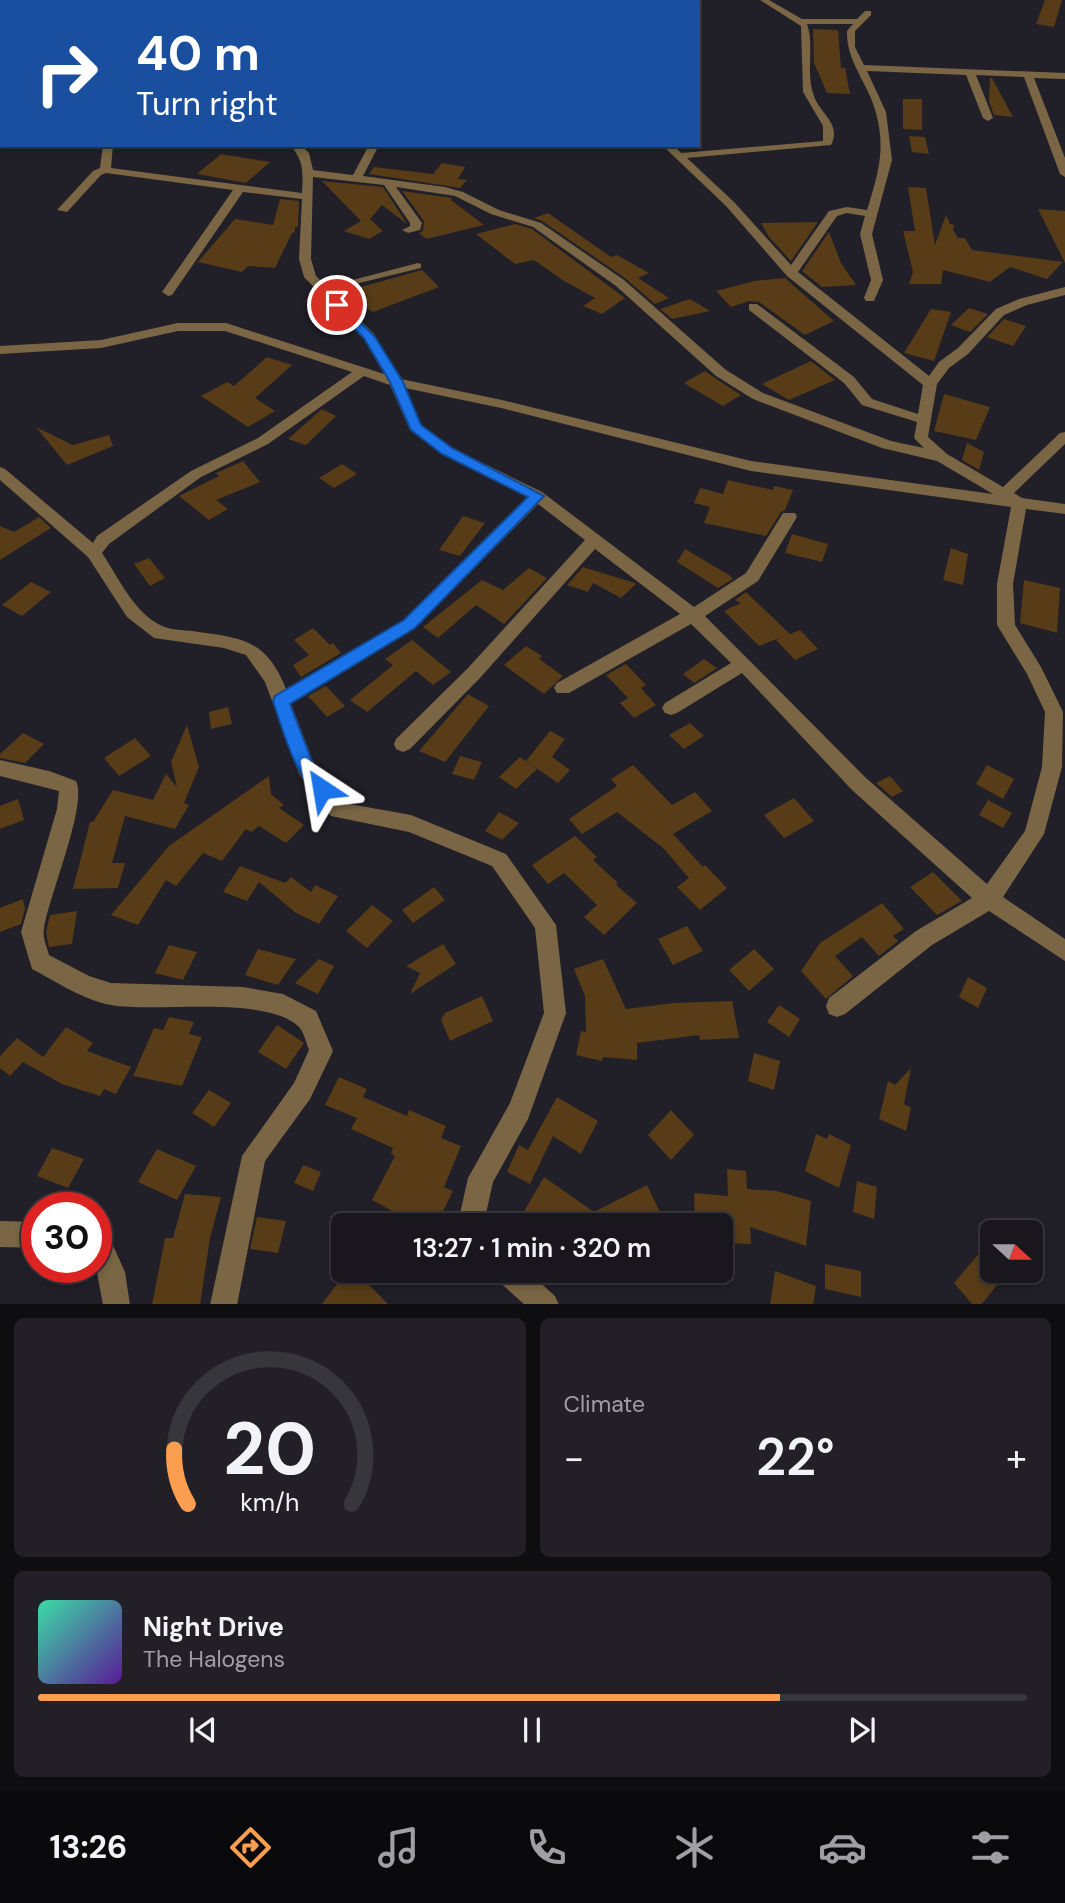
<!DOCTYPE html>
<html lang="en">
<head>
<meta charset="utf-8">
<style>
  :root { --surface:#19171d; --page:#222026; --text:#f1f3f6; --muted:#9f9fa4; --line:#37363b; --accent:#fb9e50 }
  body { margin:0; font-family:"DM Sans",sans-serif; background:var(--page); color:var(--text); height:100vh; display:flex; flex-direction:column; font-size:26px; white-space:nowrap }
  * { box-sizing:border-box; margin:0 }
  p { font-size:23px; color:var(--muted) }
  .icon { flex:none; width:38px; height:38px; fill:none; stroke:currentColor; stroke-width:2; stroke-linecap:round; stroke-linejoin:round }
  .map { position:relative; height:1304px; overflow:hidden }
  .panel { display:flex; flex-direction:column; gap:14px; padding:14px; background:#0e0d10; flex:1 }
  .panel>* { flex:none }
  .guide { position:absolute; left:0px; top:0px; width:700px; height:147px; box-shadow:0 4px 10px #0003,0 0 0 2px var(--line); background:#1a4fa0; color:#fff; overflow:hidden }
  .needle { width:46px; rotate:111deg }
  .buttons { position:absolute; left:980px; top:1220px; display:grid; gap:14px }
  .buttons a { display:grid; place-items:center; width:63px; height:63px; border-radius:10px; background:var(--surface); box-shadow:0 4px 10px #0003,0 0 0 2px var(--line); font-size:35px }
  .speed { position:absolute; left:21px; top:1192px; display:flex; gap:14px; font-size:35px; font-weight:700; text-align:center }
  .speed>* { display:grid; place-content:center; width:91px; height:91px; border-radius:50%; background:var(--surface); box-shadow:0 4px 10px #0003,0 0 0 2px var(--line); line-height:1 }
  .speed .limit { border:10px solid #d22; background:#fff; color:#111 }
  .pin { position:absolute; display:grid; place-items:center; width:60px; height:60px; color:#fff; margin:-30px; border:4px solid #fff; border-radius:50%; box-shadow:0 2px 7px #0007 }
  .me { position:absolute; width:77px; margin:-38px; rotate:327deg; stroke-linejoin:round; filter:drop-shadow(0 0 5px #0008) }
  .turn { display:flex; align-items:center; gap:24px; height:147px; padding:0 21px; font-size:32px }
  .turn .icon { width:91px; height:91px; stroke-width:2.5 }
  .turn b { display:block; font-size:49px; line-height:60px }
  .big { font-size:52px; font-weight:600; line-height:1.1 }
  .panel .widget { flex:1; display:flex; flex-direction:column; justify-content:center; gap:10px; min-width:0; padding:0 24px; border-radius:10px; background:var(--page) }
  .panel .dial { align-items:center; gap:0 }
  .dial svg { height:182px; overflow:visible; fill:none; stroke:var(--line); stroke-width:7; stroke-linecap:round; text-anchor:middle }
  .dial text { fill:var(--text); stroke:none }
  .song { display:flex; align-items:center; gap:21px }
  .cover { width:84px; height:84px; border-radius:10px; background:linear-gradient(135deg,hsl(160 70% 55%),hsl(270 70% 35%)) }
  .played { height:7px; border-radius:4px; background:linear-gradient(90deg,var(--accent) 75%,var(--line) 75%) }
  .keys { display:flex; justify-content:space-around; direction:ltr }
  .heat { display:flex; justify-content:space-between; align-items:center; font-size:38px; direction:ltr }
  .panel .tiles { flex:1; display:grid; gap:14px; grid-template-columns:1fr 1fr }
  .widget:last-child { grid-column:span 2 }
  .trip { position:absolute; left:331px; top:1213px; width:402px; height:70px; border-radius:10px; background:var(--surface); box-shadow:0 4px 10px #0003,0 0 0 2px var(--line); font-weight:600; line-height:70px; text-align:center }
  .menu { display:flex; height:112px; justify-content:space-around; align-items:center; background:#0a090c; color:var(--muted) }
  .menu .icon { width:49px; height:49px }
  .menu .current { color:var(--accent) }
  .menu b { font-size:32px; color:var(--text) }
  .map>svg:first-child { display:block }
  .building { fill:#573c17 }
  .lines { fill:none; stroke-linecap:round; stroke-linejoin:round }
  .service { fill:#7a6644; fill-rule:evenodd }
  .minor { fill:#7a6644; fill-rule:evenodd }
  .route { fill:#1a73e8; stroke:#114b97; stroke-width:2 }
</style>
</head>
<body>
<div class="map">
<svg width="1065" height="1305" viewBox="0 0 1065 1305">
  <rect width="100%" height="100%" fill="#211f27"/>
  <path class="building" d="M1045,0H1062L1054,27L1036,24Z
    M813,29L838,30L841,68H845L850,94L827,93L814,63Z
    M990,78H992L1013,117L994,115L989,101Z
    M903,99H922V130L903,129Z
    M909,136L925,137L929,154L912,152Z
    M221,154L270,162L246,183L197,174Z
    M442,163L465,167L458,179L467,180L460,188L369,174L374,167L433,174Z
    M322,181L383,187L407,224L382,205L370,219L383,231L369,239L344,231L361,221Z
    M908,187L926,188L935,245L946,215L950,224L954,225L953,230L958,238H965L972,250L1063,262L1047,279L1010,267L990,282L943,270L941,284H909L913,272L903,231H915Z
    M402,191L452,198L451,200L484,225L426,239L419,233L423,231L424,221Z
    M280,199L299,201L298,227H295V232L292,233L275,268L248,266L242,272L198,262L235,219L273,225Z
    M1038,209L1065,211V263Z
    M548,213L611,257L617,255L649,273L638,278L669,298L655,304L625,278L542,221L534,218Z
    M818,222L791,261L769,237L761,223Z
    M515,224L532,229L625,298L602,314L583,306L595,298L564,281L534,260L515,264L476,234Z
    M829,232L841,263L856,285L822,287L802,271Z
    M422,270L439,287L373,312L343,292Z
    M785,278L834,321L805,335L759,302L749,301L731,307L716,291L754,281Z
    M690,299L710,311L672,319L660,309Z
    M969,308L988,314L970,332L951,325Z
    M931,309L951,312L934,361L904,353Z
    M1004,319L1026,326L1013,346L987,337Z
    M267,357L292,365L255,398L275,411L248,427L201,396L227,382L234,386Z
    M811,361L835,380L789,400L762,384Z
    M705,371L715,378L741,395L723,406L684,383Z
    M944,394L990,407L976,440L934,431Z
    M322,409L336,416L306,445L288,439Z
    M36,427L73,445L109,435L113,446L67,465Z
    M967,443L984,452L979,470L962,460Z
    M243,461L260,482L216,500L228,509L209,520L179,496L219,476L216,473Z
    M342,464L357,474L334,488L319,478Z
    M728,480L773,490L774,486L793,490L785,510L781,512L766,536L704,523L710,507L694,503L700,488L723,494Z
    M463,516L485,523L460,556L439,550Z
    M39,517L51,528L0,560V526L14,532Z
    M792,534L828,544L822,562L785,553Z
    M951,548L968,554L963,585L943,580Z
    M685,549L729,575L733,579L718,588L677,562Z
    M149,558L165,578L150,586L134,564Z
    M583,567L635,583L636,584L621,598L593,583L588,592L567,585Z
    M529,568L547,578L504,624L476,605L438,638L423,627L482,580L503,590Z
    M1024,580L1060,588L1057,633L1020,623Z
    M31,582L51,592L22,616L2,605Z
    M746,592L790,634L800,630L818,649L795,660L776,640L782,637L759,646L724,611L741,603L735,600Z
    M313,628L330,645L333,643L341,653L301,677L293,665L309,655L294,640Z
    M412,640L451,672L433,685L416,671L367,712L350,700L393,665L385,659Z
    M526,646L542,656L539,659L563,676L544,694L504,665Z
    M704,659L717,668L694,683L683,674Z
    M626,664L646,685L641,688L656,705L634,718L620,703L628,698L606,675Z
    M326,686L345,706L327,717L308,696Z
    M468,694L489,706L445,762L419,751Z
    M228,707L232,724L211,729L209,712Z
    M690,723L704,736L684,749L669,735Z
    M187,725L199,767L184,803L189,805L175,829L125,816L112,863H125L118,888L73,889L90,822H93L113,790L153,800L166,774L177,787L171,762Z
    M550,731L565,739L552,757L570,770L558,783L526,761Z
    M23,733L44,744L25,763L0,758V754Z
    M135,738L151,756L119,776L104,758Z
    M460,756L482,762L474,780L452,774Z
    M520,757L537,769L516,789L499,777Z
    M633,765L672,805L695,792L712,811L673,834L703,867L705,865L727,888L700,910L677,887L689,878L663,848L617,812L582,834L569,819L617,786L611,779Z
    M987,765L1014,779L1003,799L976,784Z
    M269,776L271,794L284,805L279,808L304,825L286,843L259,826L251,832L246,829L222,861L203,853L176,886L166,880L138,925L111,915L169,846Z
    M890,776L903,791L892,797L876,783Z
    M794,798L814,821L784,838L764,815Z
    M18,799L24,820L0,829V806Z
    M988,800L1012,813L1003,828L979,815Z
    M499,812L519,823L502,840L485,831Z
    M575,836L597,857L593,860L618,883L616,885L637,903L604,935L584,917L597,905L564,873L548,884L532,865Z
    M240,866L285,883L291,877L311,892L315,885L338,896L319,924L296,913L259,882L247,901L223,892Z
    M933,872L962,901L937,915L910,887Z
    M434,887L445,900L413,923L402,910Z
    M23,899L25,909L21,924L0,932V908Z
    M882,903L904,929L893,936L898,941L879,956L862,937L835,956L853,976L826,999L801,971L820,943Z
    M372,905L393,921L367,948L346,931Z
    M77,911L72,944L49,947L46,932L50,915Z
    M687,926L703,951L673,965L658,939Z
    M443,944L456,964L410,994L420,973L406,966Z
    M169,945L197,952L183,980L155,973Z
    M258,949L296,959L278,985L245,975Z
    M754,949L774,969L749,991L729,970Z
    M319,959L334,966L318,994L295,983Z
    M603,959L626,1009L674,1003L732,1001L739,1038L700,1040L699,1035L637,1043V1060L603,1057L602,1061L576,1055L581,1031L586,1032L585,996L574,969Z
    M968,977L987,988L978,1008L959,997Z
    M482,996L493,1021L450,1041L441,1020L445,1013Z
    M779,1005L800,1019L789,1037L767,1022Z
    M169,1017L194,1022L189,1034L202,1037L182,1086L133,1076L154,1028L163,1030Z
    M277,1025L304,1043L286,1069L258,1052Z
    M66,1027L93,1043L87,1051L131,1067L116,1094L104,1089L100,1096L62,1084L23,1062L10,1076L0,1068V1056L17,1038L43,1057Z
    M754,1053L780,1061L774,1090L748,1081Z
    M911,1068L904,1104L911,1108L906,1131L879,1119L888,1081L895,1085Z
    M339,1077L367,1089L363,1097L407,1116L409,1110L446,1126L441,1138L461,1146L444,1187L453,1191L436,1225H418L372,1200L395,1156L391,1154L393,1148L351,1129L357,1118L325,1105Z
    M209,1090L231,1103L214,1127L192,1113Z
    M557,1097L598,1121L581,1154L553,1136L530,1184L507,1172L519,1145L528,1150Z
    M671,1110L694,1135L671,1160L648,1135Z
    M816,1134L827,1139L829,1134L851,1145L839,1188L805,1171Z
    M52,1148L84,1159L68,1188L37,1176Z
    M157,1149L196,1166L177,1200L138,1182Z
    M303,1165L321,1172L313,1191L294,1183Z
    M727,1169L746,1171L747,1189L777,1191L811,1201L806,1246L750,1227L751,1244L728,1243L726,1226L695,1224L694,1193L728,1196Z
    M544,1177L594,1212L647,1185L666,1225H516Z
    M857,1181L877,1187L874,1219L853,1212Z
    M185,1194L221,1197L210,1238L200,1305H152L165,1238H173Z
    M257,1217L286,1221L278,1253L250,1249Z
    M992,1238V1270H1009L981,1305H973L954,1283Z
    M825,1264L861,1271V1297L825,1289Z
    M348,1270H354L389,1305H321Z
    M775,1271L816,1286L813,1305H770Z"/>
  <g class="lines">
    <path class="service" d="M418,263L421,264V268L322,292L318,289Z"/>
    <path class="minor" d="M1,0H13L2,2V4Z
      M277,0H285L276,2Z
      M374,0H382L383,2H375Z
      M760,0H769L802,19H857L865,11H871V15L855,31V47L864,65L1065,73V79L1034,78L1065,158V177L1060,174L1024,77L976,75L993,118L988,121L983,118L966,75L867,71L886,112L892,160L872,234L883,280L874,301H866L864,298L871,280L860,234L865,216L847,213L837,216L798,272L929,376L939,362L958,348L996,309L1019,299L1065,287V295L1027,305L1004,315L968,354L949,368L937,384L928,437L947,454L1003,487L1060,433L1065,432V444L1014,493L1022,498L1065,504V514L1026,509L1013,584L1015,625L1041,667L1063,712L1062,767L1044,834L1003,897L1065,939V961L989,911L932,945L845,1014L837,1017L829,1014L826,1006L829,998L916,931L972,898L852,790L742,673L677,713L671,715L665,713L662,708L665,703L731,663L691,624L569,693H557L554,688L557,683L680,614L595,549L480,678L410,749L403,752L396,749L394,744L396,739L468,668L585,540L538,504L415,628L291,704L314,764L344,803L411,815L506,854L556,925L566,1013L528,1119L493,1182L485,1218L488,1225H462L459,1218L468,1178L510,1103L544,1013L535,928L492,866L409,832L331,816L299,774L265,682L246,655L224,648L154,638L127,617L88,557L0,480V467L5,469L93,543L97,536L191,471L258,438L352,372L225,331H178L101,348L0,354V346L101,340L178,323H226L384,374L364,339L304,277L299,259L302,199L243,192L172,295L168,296L162,292L233,190L106,173L101,175L67,212L57,210L93,171L100,168L103,145H113L111,168L302,193C303,173 304,160 290,145H301L309,153L313,170L353,175L369,145H379L363,176L445,187L463,192L499,210L541,223L624,280L726,370L763,393L891,441L924,448L914,438L917,422L862,405L844,383L749,310V304H757L854,377L872,399L918,414L923,385L787,276L726,206L662,145H673L681,153L823,141V126L803,92L801,26ZM807,24H853L847,31C846,62 869,84 876,113C886,150 878,174 867,210L847,207L829,211L791,265L734,202L687,158L831,145C842,124 820,114 814,96C805,73 815,46 807,24ZM313,177L384,185L410,223V226L402,230L408,233L420,230L422,223L396,187L455,196L491,214L533,227L616,286L716,376L753,399L882,448L937,461L993,494L751,461L502,400L401,379L374,334L316,276L311,259ZM364,376L390,385L410,430L442,454L527,497L403,620L286,689C266,638 241,638 192,631C184,630 172,630 165,627C135,616 119,578 102,553L109,544L201,477L268,444ZM405,388L501,408L751,471L1011,507L997,584V625L1027,674L1045,712L1042,767L1025,831L987,884L866,778L705,616L758,581L797,517L795,513H783L746,573L694,607L542,492L452,448L421,425Z
      M2,92V98L0,99V93Z
      M0,760L49,771L76,781C88,805 48,898 44,929C42,937 47,947 49,955L89,976L111,983L243,987L283,994L316,1011L333,1051L310,1099L265,1161L237,1305H210L242,1156L294,1083L309,1050C306,1043 304,1031 298,1026C264,995 157,1013 111,1005C83,1000 57,982 32,969L21,932L57,809L59,791L0,776Z
      M0,1221L37,1222V1248L0,1247Z
      M96,1234L111,1241L125,1272L130,1305H103L96,1267Z
      M492,1270H526L555,1296L559,1305H525L496,1279Z"/>
  </g>
  <path class="route" d="M333,303H341L375,337L403,382L421,425L452,448L544,496L415,628L290,704L313,764L331,789L328,794C302,803 280,721 273,701L275,696L404,620L528,497L442,454L411,430L390,382L364,338L333,307Z"/>
</svg>
<div class="buttons">
<a><svg class="needle" viewBox="-14 -14 28 28"><path d="M0-13l5 13h-10z" fill="#e53935"/><path d="M0 13l5-13h-10z" fill="#9f9fa4"/></svg></a>
</div>
<div class="speed"><div class="limit">30</div></div>
<div class="pin" style="left:337px;top:305px;background:#d93025"><svg class="icon" aria-label="arrive" viewBox="0 0 24 24"><path d="M6 21V4h12l-3 4 3 4H6"/></svg></div>
<svg class="me" style="left:322px;top:789px" viewBox="-20 -20 40 40"><path d="M0-17L14 15 0 8-14 15z" fill="#1a73e8" stroke="#fff" stroke-width="4"/></svg>
<div class="trip">13:27 · 1 min · 320 m</div>
<div class="guide">
<div class="turn"><svg class="icon" aria-label="right" viewBox="0 0 24 24"><path d="M7 20v-9h11M14 6l5 5-5 5"/></svg><div><b>40 m</b>Turn right</div></div>
</div>
</div>
<section class="panel">
<div class="tiles">
<div class="widget dial"><svg viewBox="0 0 100 80">
<path d="M14 69A42 42 0 1 1 86 69"/>
<path d="M14 69A42 42 0 0 1 8 45" stroke="#fb9e50"/>
<text x="50" y="56" font-size="32" font-weight="700">20</text>
<text x="50" y="72" font-size="11">km/h</text>
</svg></div>
<div class="widget"><p>Climate</p>
<div class="heat"><a>−</a><b class="big">22°</b><a>+</a></div>
</div>
<div class="widget">
<div class="song"><i class="cover"></i><div><b>Night Drive</b><p>The Halogens</p></div></div>
<div class="played"></div>
<div class="keys"><svg class="icon" aria-label="previous" viewBox="0 0 24 24"><path d="M18 5L8 12l10 7zM5 5v14"/></svg><svg class="icon" aria-label="pause" viewBox="0 0 24 24"><path d="M8 5v14M16 5v14"/></svg><svg class="icon" aria-label="next" viewBox="0 0 24 24"><path d="M6 5l10 7-10 7zM19 5v14"/></svg></div>
</div>
</div>
</section>
<nav class="menu">
<b>13:26</b>
<svg class="icon current" aria-label="directions" viewBox="0 0 24 24"><path d="M12 3l9 9-9 9-9-9zM9 14v-3h6M13 9l2 2-2 2"/></svg>
<svg class="icon" aria-label="music" viewBox="0 0 24 24"><path d="M9 18V5l10-2v13"/><circle cx="6" cy="18" r="3"/><circle cx="16" cy="16" r="3"/></svg>
<svg class="icon" aria-label="phone" viewBox="0 0 24 24"><path d="M5 4h4l2 5-3 2q2 4 5 5l2-3 5 2v4C11 20 4 13 5 4z"/></svg>
<svg class="icon" aria-label="climate" viewBox="0 0 24 24"><path d="M12 3v18M4 7l16 10M4 17L20 7"/></svg>
<svg class="icon" aria-label="car" viewBox="0 0 24 24"><path d="M5 17H2v-5l4-1 3-4h7l3 4 3 1v5h-3M9 17h6M6 11h13"/><circle cx="7" cy="17" r="2"/><circle cx="17" cy="17" r="2"/></svg>
<svg class="icon" aria-label="filters" viewBox="0 0 24 24"><path d="M4 7h16M4 17h16"/><circle cx="9" cy="7" r="2"/><circle cx="15" cy="17" r="2"/></svg>
</nav>
</body>
</html>
